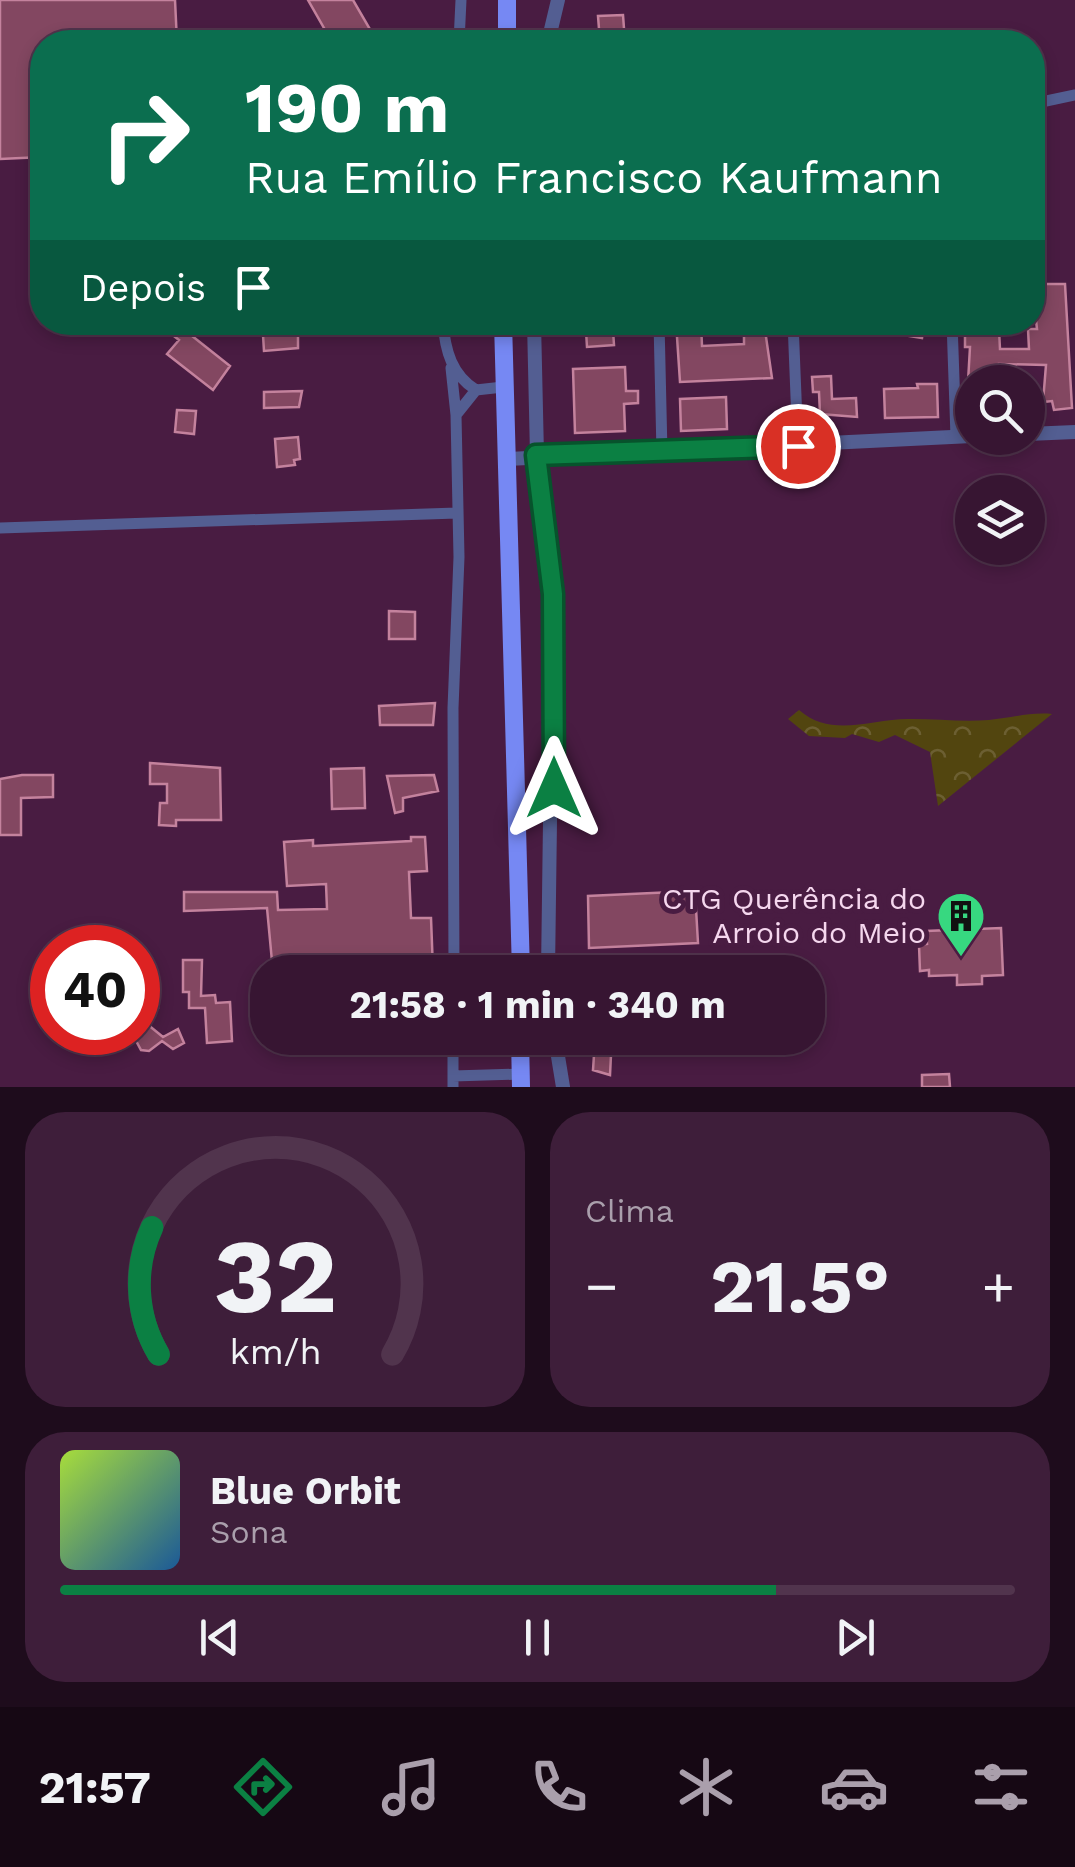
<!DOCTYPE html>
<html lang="pt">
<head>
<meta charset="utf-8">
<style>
  :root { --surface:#371532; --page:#3e1e3a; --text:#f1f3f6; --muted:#aa9fac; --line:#51344d; --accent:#0b8043 }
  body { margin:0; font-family:"Work Sans",sans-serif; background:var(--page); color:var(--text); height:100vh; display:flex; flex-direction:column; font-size:38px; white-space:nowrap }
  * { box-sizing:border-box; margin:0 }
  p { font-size:32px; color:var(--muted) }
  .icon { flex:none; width:55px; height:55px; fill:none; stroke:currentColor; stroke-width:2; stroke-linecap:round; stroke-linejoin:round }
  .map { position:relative; height:1087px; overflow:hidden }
  .sheet { display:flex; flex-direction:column; gap:25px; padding:25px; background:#1e0c1c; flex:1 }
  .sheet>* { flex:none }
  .banner { position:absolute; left:30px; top:30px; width:1015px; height:305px; border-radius:40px; box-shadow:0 5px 15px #0003,0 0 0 2px var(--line); background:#0b6e4f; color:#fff; overflow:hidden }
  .controls { position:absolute; left:955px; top:365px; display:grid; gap:20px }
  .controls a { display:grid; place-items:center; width:90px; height:90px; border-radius:50%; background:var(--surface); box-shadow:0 5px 15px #0003,0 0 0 2px var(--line); font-size:50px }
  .speed { position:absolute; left:30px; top:925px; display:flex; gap:20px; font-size:50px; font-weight:700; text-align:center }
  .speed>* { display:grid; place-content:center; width:130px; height:130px; border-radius:50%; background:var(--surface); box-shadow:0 5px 15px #0003,0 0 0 2px var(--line); line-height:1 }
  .speed .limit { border:15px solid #d22; background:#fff; color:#111 }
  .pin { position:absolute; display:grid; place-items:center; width:85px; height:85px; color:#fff; margin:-42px; border:5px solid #fff; border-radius:50%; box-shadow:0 2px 10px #0007 }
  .me { position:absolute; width:110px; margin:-55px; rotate:0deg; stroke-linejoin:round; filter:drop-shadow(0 0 8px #0008) }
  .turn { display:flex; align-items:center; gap:35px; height:210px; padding:0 50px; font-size:45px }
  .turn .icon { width:130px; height:130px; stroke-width:2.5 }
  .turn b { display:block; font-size:70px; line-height:85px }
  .then { display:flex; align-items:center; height:95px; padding:0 50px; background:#0003; gap:20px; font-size:38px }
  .big { font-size:75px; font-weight:700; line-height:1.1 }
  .sheet .tile { flex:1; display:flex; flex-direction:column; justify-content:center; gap:15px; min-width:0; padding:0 35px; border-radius:40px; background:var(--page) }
  .sheet .dial { align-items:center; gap:0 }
  .dial svg { height:260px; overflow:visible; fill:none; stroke:var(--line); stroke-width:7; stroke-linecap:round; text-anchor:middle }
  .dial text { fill:var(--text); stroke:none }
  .song { display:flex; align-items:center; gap:30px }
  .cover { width:120px; height:120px; border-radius:15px; background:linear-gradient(135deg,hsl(80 70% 55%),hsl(210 70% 35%)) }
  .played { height:10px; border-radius:5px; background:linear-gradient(90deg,var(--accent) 75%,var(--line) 75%) }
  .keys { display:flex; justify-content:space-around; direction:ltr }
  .heat { display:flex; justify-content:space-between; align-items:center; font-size:55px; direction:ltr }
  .sheet .tiles { flex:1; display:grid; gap:25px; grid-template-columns:1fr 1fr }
  .tile:last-child { grid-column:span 2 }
  .trip { position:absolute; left:250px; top:955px; width:575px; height:100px; border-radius:40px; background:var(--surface); box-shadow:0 5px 15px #0003,0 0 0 2px var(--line); font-weight:700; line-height:100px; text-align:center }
  .tab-bar { display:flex; height:160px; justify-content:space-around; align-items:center; background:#160814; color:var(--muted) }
  .tab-bar .icon { width:70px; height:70px }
  .tab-bar .selected { color:var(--accent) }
  .tab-bar b { font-size:45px; color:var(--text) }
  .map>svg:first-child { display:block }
  .forest { fill:url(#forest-crowns) }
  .building { fill:#834761; stroke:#c4829d; stroke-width:2.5 }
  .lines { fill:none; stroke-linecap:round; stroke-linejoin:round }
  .minor { stroke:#535e92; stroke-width:11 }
  .tertiary { stroke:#535e92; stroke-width:14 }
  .primary { stroke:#7688f3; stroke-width:18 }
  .route-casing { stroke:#07532c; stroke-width:25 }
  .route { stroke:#0b8043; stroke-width:18 }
  .labels { text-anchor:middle; stroke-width:10; stroke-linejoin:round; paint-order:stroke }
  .poi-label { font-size:30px; fill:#f5d7ee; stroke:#491c42; text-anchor:end }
</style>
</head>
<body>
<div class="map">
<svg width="1075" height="1087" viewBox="0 0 1075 1087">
  <defs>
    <pattern id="forest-crowns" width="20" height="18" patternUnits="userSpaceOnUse" patternTransform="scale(2.5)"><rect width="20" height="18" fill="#52450f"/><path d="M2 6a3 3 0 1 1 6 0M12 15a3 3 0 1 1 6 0" fill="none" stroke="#6c5f32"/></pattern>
  </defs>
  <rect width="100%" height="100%" fill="#491c42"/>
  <path class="forest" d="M799,710C832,739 873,718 911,719C937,719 963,722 989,720C1011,718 1030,712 1052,714L938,806L930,752L895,735L879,742L852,734L845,738L809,736L788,719Z"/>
  <path class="building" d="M0,0H175L177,42H42V157L0,159Z
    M308,0H353L371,31L351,42H332Z
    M623,15L625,42H600L598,16Z
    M1032,284H1065L1072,408L1054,410L1052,401L1043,402L1046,365L999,364V370H992L993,382H968L970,347H965V328L999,329L1000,349H1029L1028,329H1037Z
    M676,322H701L702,346L744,344V323H764L772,378L680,382Z
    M809,322H862L863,329L810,333Z
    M899,322H924L922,338L897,334Z
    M177,324L230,366L213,390L167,354L179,340L170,333Z
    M613,330L614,345L587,347L586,331Z
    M298,333V348L264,351L263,335Z
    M625,367L626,391H638V403L624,404L625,431L575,433L573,369Z
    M831,376L832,399L856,398L857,417L820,414L819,392H813L812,377Z
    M917,384H937L938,417L885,418L884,389L918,388Z
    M302,391L299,407L264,408V392Z
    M726,397L727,429L681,431L680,399Z
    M177,410L196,411L194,434L175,432Z
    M298,437L300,459L294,460L295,465L277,467L275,439Z
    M389,611L415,612V639H389Z
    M435,703L433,725H380L379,706Z
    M150,763L220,768L221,820H176V826L159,825L160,803H167V784H150Z
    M364,768L365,808L332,809L331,769Z
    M22,775H53V797L21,798V835H0V779Z
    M434,775L438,791L403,798V811L395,813L387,776Z
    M411,837H425L427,871L409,872L411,918H431L433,970L273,972L267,908L184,911V892H277L278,910L327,909L326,884L287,886L284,842L313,840V846L411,841Z
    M695,891L698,943L589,948L588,896Z
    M1001,928L1003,975L982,976V984L957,985V975L929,976V970L920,971L919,945L927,944L926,931Z
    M183,960H202L201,996L215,995L216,1003L230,1002L232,1041L207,1043L205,1008H189V992H183Z
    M147,994L157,1000L158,1008L144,1022L138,1016V996Z
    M147,1024L163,1037L178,1029L184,1043L173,1049L162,1041L149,1051L141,1050L134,1037Z
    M274,1038H317V1047L274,1048Z
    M594,1055H611L610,1075L593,1070Z
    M949,1074L950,1087H922V1075Z"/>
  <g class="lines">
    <path class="minor" d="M459,42L461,0
      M1032,104L1075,95
      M443,322C445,351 452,375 476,390
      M659,322L662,453
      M793,322L798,446
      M952,322L956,437
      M451,368L456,415
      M0,528L457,513
      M454,972L453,708L459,557L456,415L476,390L503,387
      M453,1076L521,1074
      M453,1087V1038"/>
    <path class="tertiary" d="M548,42L558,0
      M534,322L537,455L553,594L548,972
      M1028,434L1075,432
      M506,459L972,436
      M555,1038L563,1087"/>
    <path class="primary" d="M507,42V0
      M503,322L521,972
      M520,1038L521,1087"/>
  </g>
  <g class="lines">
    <g class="route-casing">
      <path id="route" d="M554,788L553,594L536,455L798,446"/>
    </g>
    <use href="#route" class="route"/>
  </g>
  <defs>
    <g id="building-pin" transform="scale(2.5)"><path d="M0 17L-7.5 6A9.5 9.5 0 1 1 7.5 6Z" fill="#37d880" stroke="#491c42"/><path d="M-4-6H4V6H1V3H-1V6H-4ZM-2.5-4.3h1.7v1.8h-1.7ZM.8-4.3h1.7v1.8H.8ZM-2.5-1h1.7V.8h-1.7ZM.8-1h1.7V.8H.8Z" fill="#111"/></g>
  </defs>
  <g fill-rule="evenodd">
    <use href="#building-pin" x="961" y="916"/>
  </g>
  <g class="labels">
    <g class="poi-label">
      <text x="926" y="909">CTG Querência do<tspan x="926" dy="34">Arroio do Meio</tspan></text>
    </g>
  </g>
</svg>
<div class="controls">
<a><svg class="icon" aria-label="search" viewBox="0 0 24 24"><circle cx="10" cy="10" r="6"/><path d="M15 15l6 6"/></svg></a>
<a><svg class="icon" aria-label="layers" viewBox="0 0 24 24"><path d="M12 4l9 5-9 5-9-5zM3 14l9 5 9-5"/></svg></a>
</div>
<div class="speed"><div class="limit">40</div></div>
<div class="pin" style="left:798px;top:446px;background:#d93025"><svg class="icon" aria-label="arrive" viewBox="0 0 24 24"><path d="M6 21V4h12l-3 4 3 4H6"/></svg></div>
<svg class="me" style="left:554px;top:788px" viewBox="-20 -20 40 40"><path d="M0-17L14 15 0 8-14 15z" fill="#0b8043" stroke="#fff" stroke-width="4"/></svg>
<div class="trip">21:58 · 1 min · 340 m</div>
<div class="banner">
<div class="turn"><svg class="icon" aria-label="right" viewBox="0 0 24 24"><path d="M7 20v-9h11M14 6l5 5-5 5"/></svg><div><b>190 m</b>Rua Emílio Francisco Kaufmann</div></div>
<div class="then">Depois<svg class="icon" aria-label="arrive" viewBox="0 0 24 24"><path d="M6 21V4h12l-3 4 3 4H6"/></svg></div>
</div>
</div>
<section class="sheet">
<div class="tiles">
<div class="tile dial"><svg viewBox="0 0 100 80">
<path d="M14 69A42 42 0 1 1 86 69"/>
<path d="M14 69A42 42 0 0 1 12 30" stroke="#0b8043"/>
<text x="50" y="56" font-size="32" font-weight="700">32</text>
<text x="50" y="72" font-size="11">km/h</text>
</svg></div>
<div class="tile"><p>Clima</p>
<div class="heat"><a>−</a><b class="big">21.5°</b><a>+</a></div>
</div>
<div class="tile">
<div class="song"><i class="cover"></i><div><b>Blue Orbit</b><p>Sona</p></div></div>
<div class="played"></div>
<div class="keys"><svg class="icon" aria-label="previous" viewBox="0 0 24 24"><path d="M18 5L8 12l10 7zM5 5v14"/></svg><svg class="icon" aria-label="pause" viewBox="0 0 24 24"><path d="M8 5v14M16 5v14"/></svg><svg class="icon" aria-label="next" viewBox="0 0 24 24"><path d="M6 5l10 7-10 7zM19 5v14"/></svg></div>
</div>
</div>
</section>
<nav class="tab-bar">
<b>21:57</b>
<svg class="icon selected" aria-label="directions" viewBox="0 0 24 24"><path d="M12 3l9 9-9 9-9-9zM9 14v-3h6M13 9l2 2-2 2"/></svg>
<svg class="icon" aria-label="music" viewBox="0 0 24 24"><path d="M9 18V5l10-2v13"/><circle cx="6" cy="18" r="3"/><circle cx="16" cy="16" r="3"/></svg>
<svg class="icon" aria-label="phone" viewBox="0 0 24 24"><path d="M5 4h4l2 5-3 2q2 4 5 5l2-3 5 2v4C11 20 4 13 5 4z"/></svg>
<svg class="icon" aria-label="climate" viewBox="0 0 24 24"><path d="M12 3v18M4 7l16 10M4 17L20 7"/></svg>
<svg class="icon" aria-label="car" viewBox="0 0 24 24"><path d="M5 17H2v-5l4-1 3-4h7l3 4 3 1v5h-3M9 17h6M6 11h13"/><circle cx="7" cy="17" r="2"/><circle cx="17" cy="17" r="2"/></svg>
<svg class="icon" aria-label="filters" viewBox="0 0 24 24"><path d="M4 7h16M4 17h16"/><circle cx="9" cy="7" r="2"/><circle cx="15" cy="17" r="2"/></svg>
</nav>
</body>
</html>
